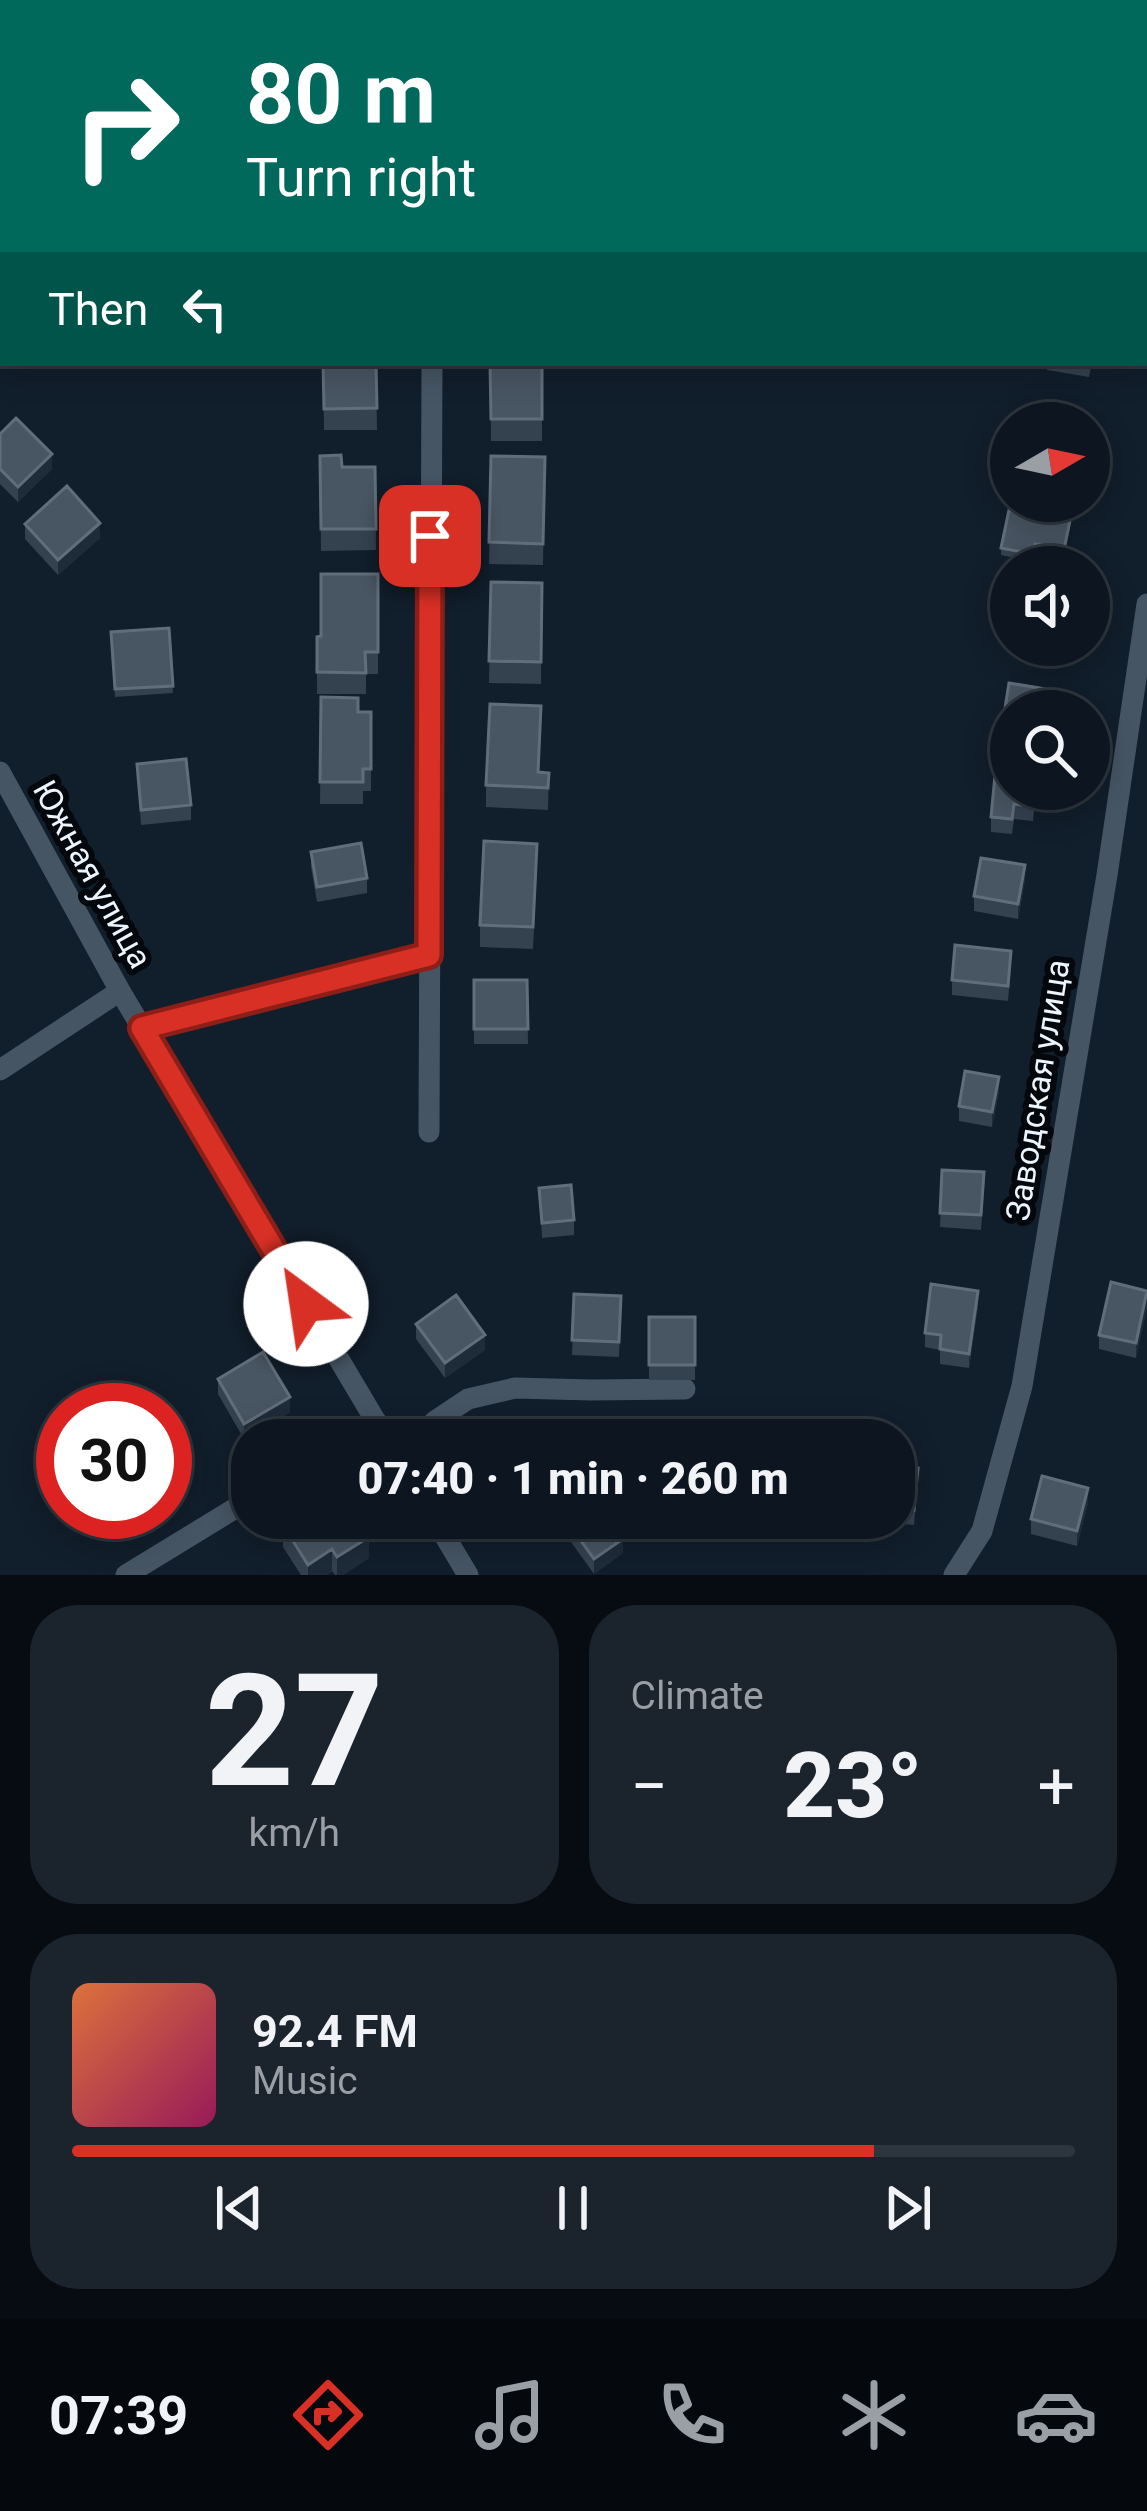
<!DOCTYPE html>
<html lang="en">
<head>
<meta charset="utf-8">
<style>
  :root { --surface:#0d1620; --page:#1b232d; --text:#f1f3f6; --muted:#9a9fa5; --line:#2d353e; --accent:#d93025 }
  body { margin:0; font-family:Roboto,sans-serif; background:var(--page); color:var(--text); height:100vh; display:flex; flex-direction:column; font-size:45px; white-space:nowrap }
  * { box-sizing:border-box; margin:0 }
  p { font-size:39px; color:var(--muted) }
  .icon { flex:none; width:66px; height:66px; fill:none; stroke:currentColor; stroke-width:2; stroke-linecap:round; stroke-linejoin:round }
  .map { position:relative; height:1575px; overflow:hidden }
  .details { display:flex; flex-direction:column; gap:30px; padding:30px; background:#070c12; flex:1 }
  .details>* { flex:none }
  .banner { position:absolute; left:0px; top:0px; width:1149px; height:366px; box-shadow:0 6px 30px #0003,0 0 0 3px var(--line); background:#00695c; color:#fff; overflow:hidden }
  .needle { width:78px; rotate:81deg }
  .controls { position:absolute; left:990px; top:402px; display:grid; gap:24px }
  .controls a { display:grid; place-items:center; width:120px; height:120px; border-radius:50%; background:var(--surface); box-shadow:0 6px 30px #0003,0 0 0 3px var(--line); font-size:60px }
  .speed { position:absolute; left:36px; top:1383px; display:flex; gap:24px; font-size:60px; font-weight:700; text-align:center }
  .speed>* { display:grid; place-content:center; width:156px; height:156px; border-radius:50%; background:var(--surface); box-shadow:0 6px 30px #0003,0 0 0 3px var(--line); line-height:1 }
  .speed .limit { border:18px solid #d22; background:#fff; color:#111 }
  .pin { position:absolute; display:grid; place-items:center; width:102px; height:102px; color:#fff; margin:-51px; border-radius:24px; box-shadow:0 6px 18px #0006 }
  .me { position:absolute; width:132px; margin:-66px; rotate:329deg; stroke-linejoin:round; filter:drop-shadow(0 0 9px #0008) }
  .turn { display:flex; align-items:center; gap:42px; height:252px; padding:0 48px; font-size:54px }
  .turn .icon { width:156px; height:156px; stroke-width:2.5 }
  .turn b { display:block; font-size:84px; line-height:102px }
  .then { display:flex; align-items:center; height:114px; padding:0 48px; background:#0003; gap:24px; font-size:45px }
  .big { font-size:90px; font-weight:800; line-height:1.1 }
  .details .tile { flex:1; display:flex; flex-direction:column; justify-content:center; gap:18px; min-width:0; padding:0 42px; border-radius:48px; background:var(--page) }
  .details .dial { align-items:center; gap:0 }
  .dial b { font-size:156px; line-height:1 }
  .song { display:flex; align-items:center; gap:36px }
  .cover { width:144px; height:144px; border-radius:18px; background:linear-gradient(135deg,hsl(20 70% 55%),hsl(330 70% 35%)) }
  .played { height:12px; border-radius:6px; background:linear-gradient(90deg,var(--accent) 80%,var(--line) 80%) }
  .keys { display:flex; justify-content:space-around; direction:ltr }
  .heat { display:flex; justify-content:space-between; align-items:center; font-size:66px; direction:ltr }
  .details .tiles { flex:1; display:grid; gap:30px; grid-template-columns:1fr 1fr }
  .tile:last-child { grid-column:span 2 }
  .trip { position:absolute; left:231px; top:1419px; width:684px; height:120px; border-radius:48px; background:var(--surface); box-shadow:0 6px 30px #0003,0 0 0 3px var(--line); font-weight:800; line-height:120px; text-align:center }
  .tab-bar { display:flex; height:192px; justify-content:space-around; align-items:center; background:#05090d; color:var(--muted) }
  .tab-bar .icon { width:84px; height:84px }
  .tab-bar .current { color:var(--accent) }
  .tab-bar b { font-size:54px; color:var(--text) }
  .map>svg:first-child { display:block }
  .lines { fill:none; stroke-linecap:round; stroke-linejoin:round }
  .street { stroke:#465564; stroke-width:21 }
  .wall { fill:#34414f }
  .shaded-wall { fill:#1e2b39 }
  .building { fill:#485562; stroke:#616e7a; stroke-width:3 }
  .route-casing { stroke:#8d1f18; stroke-width:30 }
  .route { stroke:#d93025; stroke-width:21 }
  .labels { text-anchor:middle; stroke-width:12; stroke-linejoin:round; paint-order:stroke }
  .street-label { font-size:33px; fill:#ecf4fd; stroke:#04080d }
</style>
</head>
<body>
<div class="map">
<svg width="1147" height="1575" viewBox="0 0 1147 1575">
  <rect width="100%" height="100%" fill="#111e2b"/>
  <g class="lines">
    <path class="street" d="M440,3V0
      M0,772L120,991L387,1440
      M142,1028L429,955
      M0,1070L120,991
      M429,1132L432,363
      M346,1440L376,1421
      M417,1440L435,1421L468,1399L515,1388L591,1390L685,1389
      M434,1518L468,1575
      M126,1575L252,1498
      M954,1575L982,1531L1022,1386L1107,875L1147,604"/>
  </g>
  <path class="wall" d="M323,363H376L377,430H324Z
    M490,363H542V441H491Z
    M1047,363H1092L1089,377L1047,370Z
    M0,434L52,469L18,502L0,484Z
    M320,456L342,467H375L376,550L321,551Z
    M491,456L545,457L543,565L489,564Z
    M1071,523L1064,557L1035,551L1033,562L1001,555V548Z
    M25,524L100,538L58,575L25,539Z
    M378,574V674H366V694H317V637L321,636Z
    M491,582L542,583L541,684L489,683Z
    M1011,623V645H1053L1052,651L1009,647Z
    M169,628L173,693L115,697L111,632Z
    M1009,683L1052,705L1051,711H1011V737L1003,736V721Z
    M321,697L358,712H371V791H363V804H320Z
    M541,728L539,772L549,773L548,810L486,807V785Z
    M137,764L191,805V820L141,825Z
    M1036,789L1033,821L1014,819L1012,834L991,832V817Z
    M311,852L367,878V893L317,902L311,867Z
    M537,865L533,949L480,947V925Z
    M1025,880L1018,919L974,911V896Z
    M1011,966L1008,1001L952,995V980Z
    M474,980H527L528,1044H474Z
    M999,1091L992,1127L959,1121V1106Z
    M942,1170L984,1187L981,1230L940,1227Z
    M539,1188L574,1220V1235L542,1238Z
    M1147,1291L1136,1358L1099,1349V1335Z
    M574,1294L621,1296L619,1357L572,1355Z
    M978,1306L969,1368L940,1364V1350L925,1347V1333Z
    M649,1317H695V1380H649Z
    M416,1324L485,1350L445,1378L416,1339Z
    M218,1379L290,1412L244,1439L218,1394Z
    M894,1465L918,1482L914,1525L846,1519L894,1518Z
    M1088,1503L1077,1546L1031,1534V1519Z
    M283,1525L369,1558L343,1575H335L332,1571L327,1575H301L283,1547Z
    M571,1527L623,1553L594,1574L571,1542Z"/>
  <path class="shaded-wall" d="M52,454V469L18,502V487Z
    M100,523V538L58,575V560Z
    M1025,865V880L1018,919V904Z
    M999,1077V1091L992,1127V1112Z
    M978,1291V1306L969,1368V1354Z
    M1147,1295V1310L1136,1358V1343Z
    M485,1335V1350L445,1378V1363Z
    M290,1397V1412L244,1439V1424Z
    M1088,1488V1503L1077,1546V1531Z
    M369,1537V1558L343,1575H337V1557Z
    M623,1539V1553L594,1574V1559Z
    M332,1549V1571L327,1575H308V1565Z"/>
  <path class="building" d="M327,0H380V3H327Z
    M492,0H550V3H492Z
    M1038,0H1073V3H1038Z
    M323,363H376L377,408L324,409Z
    M490,363H542V419H491Z
    M1037,413L1085,421L1084,423H1036Z
    M16,418L52,454L18,487L0,469V434Z
    M341,455L342,467H375L376,529H321L320,456Z
    M491,456L545,457L543,544L489,542Z
    M67,486L100,523L58,560L25,524Z
    M1031,508L1071,516L1064,549L1035,544L1033,554L1001,548L1009,510L1031,514Z
    M321,574H378V652H365L366,673L317,672V637L321,636Z
    M491,582L542,583L541,662L489,661Z
    M169,628L173,686L115,689L111,632Z
    M1009,683L1052,690L1049,711L1033,709V711H1011V722L1003,721Z
    M321,697L358,698V712H371V769H363V782H320Z
    M490,704L541,706L538,772L549,773L548,788L486,785Z
    M186,759L191,805L141,810L137,764Z
    M995,775L1011,776V789H1035L1033,806L1014,804L1012,819L991,817Z
    M484,841L537,844L533,927L480,925Z
    M361,843L367,878L317,887L311,852Z
    M981,858L1025,865L1018,904L974,896Z
    M955,945L1011,951L1008,986L952,980Z
    M474,980H527L528,1029H474Z
    M965,1071L999,1077L992,1112L959,1106Z
    M942,1170L984,1172L981,1215L940,1213Z
    M571,1185L574,1220L542,1223L539,1188Z
    M1111,1282L1147,1291L1136,1343L1099,1335Z
    M931,1284L978,1291L969,1354L940,1349L941,1335L925,1333Z
    M574,1294L621,1296L619,1342L572,1340Z
    M456,1295L485,1335L445,1363L416,1324Z
    M649,1317H695V1365H649Z
    M263,1352L290,1397L244,1424L218,1379Z
    M894,1465L918,1468L914,1510L894,1508Z
    M1042,1476L1088,1488L1077,1531L1031,1519Z
    M294,1518H357L369,1537L337,1557L332,1549L308,1565L283,1525Z
    M583,1518H607L623,1539L594,1559L571,1527Z"/>
  <g class="lines">
    <g class="route-casing">
      <path id="route" d="M306,1304L142,1028L429,955L430,536"/>
    </g>
    <use href="#route" class="route"/>
  </g>
  <g class="labels">
    <g class="street-label">
      <text transform="translate(93 874) rotate(61)" y="12">Южная улица</text>
      <text transform="translate(1037 1090) rotate(-81)" y="12">Заводская улица</text>
    </g>
  </g>
</svg>
<div class="controls">
<a><svg class="needle" viewBox="-14 -14 28 28"><path d="M0-13l5 13h-10z" fill="#e53935"/><path d="M0 13l5-13h-10z" fill="#9a9fa5"/></svg></a>
<a><svg class="icon" aria-label="sound" viewBox="0 0 24 24"><path d="M4 9h4l5-4v14l-5-4H4zM17 9q2 3 0 6"/></svg></a>
<a><svg class="icon" aria-label="search" viewBox="0 0 24 24"><circle cx="10" cy="10" r="6"/><path d="M15 15l6 6"/></svg></a>
</div>
<div class="speed"><div class="limit">30</div></div>
<div class="pin" style="left:430px;top:536px;background:#d93025"><svg class="icon" aria-label="arrive" viewBox="0 0 24 24"><path d="M6 21V4h12l-3 4 3 4H6"/></svg></div>
<svg class="me" style="left:306px;top:1304px" viewBox="-20 -20 40 40"><circle r="19" fill="#fff"/><path d="M0-13L10 11 0 6-10 11z" fill="#d93025"/></svg>
<div class="trip">07:40 · 1 min · 260 m</div>
<div class="banner">
<div class="turn"><svg class="icon" aria-label="right" viewBox="0 0 24 24"><path d="M7 20v-9h11M14 6l5 5-5 5"/></svg><div><b>80 m</b>Turn right</div></div>
<div class="then">Then<svg class="icon" aria-label="left" viewBox="0 0 24 24"><path d="M17 20v-9H6M10 6l-5 5 5 5"/></svg></div>
</div>
</div>
<section class="details">
<div class="tiles">
<div class="tile dial"><b>27</b><p>km/h</p></div>
<div class="tile"><p>Climate</p>
<div class="heat"><a>−</a><b class="big">23°</b><a>+</a></div>
</div>
<div class="tile">
<div class="song"><i class="cover"></i><div><b>92.4 FM</b><p>Music</p></div></div>
<div class="played"></div>
<div class="keys"><svg class="icon" aria-label="previous" viewBox="0 0 24 24"><path d="M18 5L8 12l10 7zM5 5v14"/></svg><svg class="icon" aria-label="pause" viewBox="0 0 24 24"><path d="M8 5v14M16 5v14"/></svg><svg class="icon" aria-label="next" viewBox="0 0 24 24"><path d="M6 5l10 7-10 7zM19 5v14"/></svg></div>
</div>
</div>
</section>
<nav class="tab-bar">
<b>07:39</b>
<svg class="icon current" aria-label="directions" viewBox="0 0 24 24"><path d="M12 3l9 9-9 9-9-9zM9 14v-3h6M13 9l2 2-2 2"/></svg>
<svg class="icon" aria-label="music" viewBox="0 0 24 24"><path d="M9 18V5l10-2v13"/><circle cx="6" cy="18" r="3"/><circle cx="16" cy="16" r="3"/></svg>
<svg class="icon" aria-label="phone" viewBox="0 0 24 24"><path d="M5 4h4l2 5-3 2q2 4 5 5l2-3 5 2v4C11 20 4 13 5 4z"/></svg>
<svg class="icon" aria-label="climate" viewBox="0 0 24 24"><path d="M12 3v18M4 7l16 10M4 17L20 7"/></svg>
<svg class="icon" aria-label="car" viewBox="0 0 24 24"><path d="M5 17H2v-5l4-1 3-4h7l3 4 3 1v5h-3M9 17h6M6 11h13"/><circle cx="7" cy="17" r="2"/><circle cx="17" cy="17" r="2"/></svg>
</nav>
</body>
</html>
